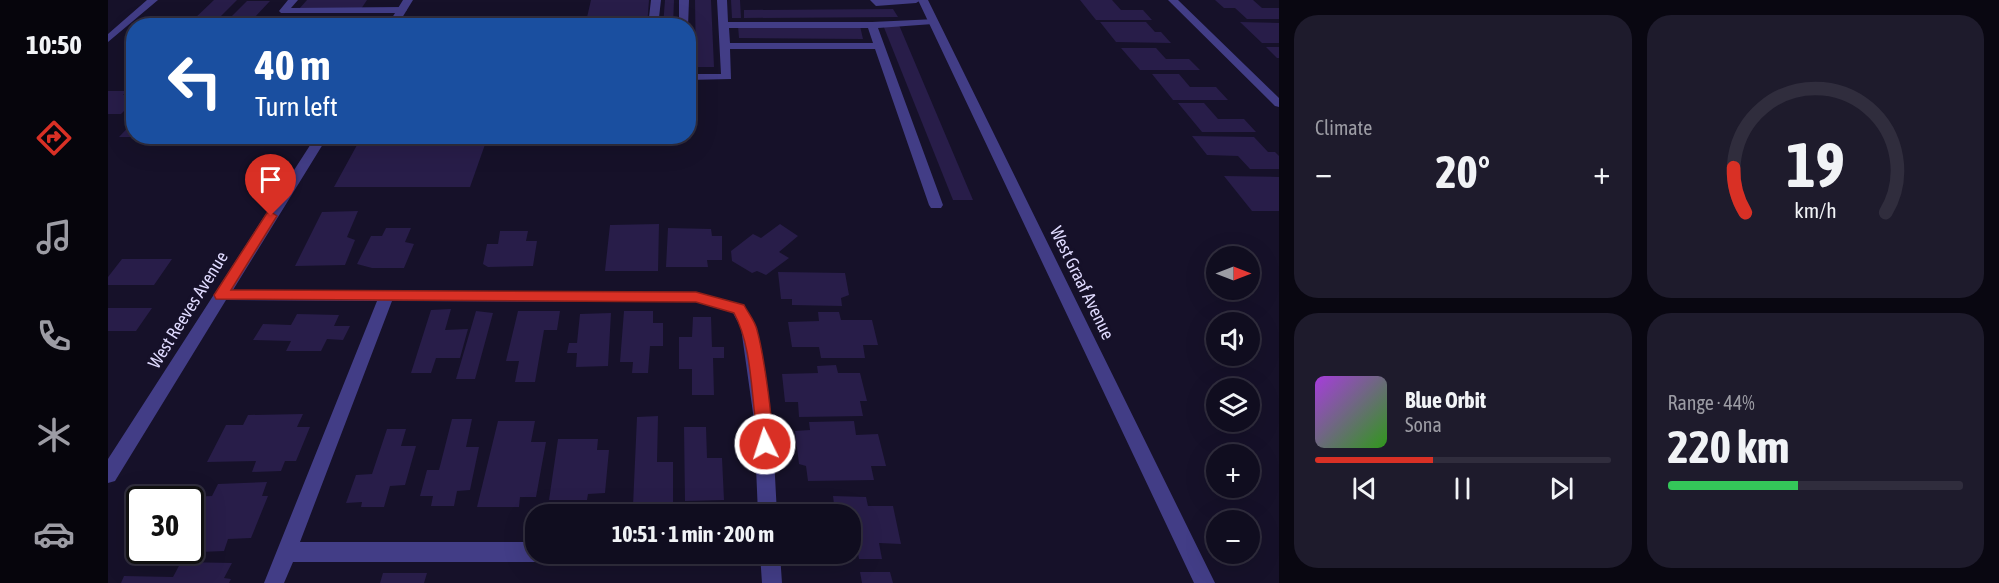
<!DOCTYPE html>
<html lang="en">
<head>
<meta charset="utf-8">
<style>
  :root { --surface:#100d1f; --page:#1e1b2c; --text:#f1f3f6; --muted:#9c9ca4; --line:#302d3d; --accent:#d93025 }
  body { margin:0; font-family:"Asap Condensed",sans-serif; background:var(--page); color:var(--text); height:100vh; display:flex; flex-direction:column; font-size:22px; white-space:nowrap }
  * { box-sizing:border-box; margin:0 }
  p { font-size:20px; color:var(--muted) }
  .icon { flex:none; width:33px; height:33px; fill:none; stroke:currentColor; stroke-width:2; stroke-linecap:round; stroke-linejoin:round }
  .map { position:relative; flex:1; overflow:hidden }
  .drawer { display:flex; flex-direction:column; gap:15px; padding:15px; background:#090711; width:720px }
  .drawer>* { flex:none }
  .top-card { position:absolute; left:18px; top:18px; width:570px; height:126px; border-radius:24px; box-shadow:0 6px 24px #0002,0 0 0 2px var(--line); background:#1a4fa0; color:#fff; overflow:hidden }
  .needle { width:39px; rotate:90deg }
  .controls { position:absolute; left:1098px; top:246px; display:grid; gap:12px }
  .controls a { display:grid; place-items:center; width:54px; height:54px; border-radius:50%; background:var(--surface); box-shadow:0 6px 24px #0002,0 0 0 2px var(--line); font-size:30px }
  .speed { position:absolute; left:18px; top:486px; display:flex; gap:12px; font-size:30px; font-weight:700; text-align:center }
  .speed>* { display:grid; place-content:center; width:78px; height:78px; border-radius:50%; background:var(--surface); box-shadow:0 6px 24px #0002,0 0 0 2px var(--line); line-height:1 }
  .speed .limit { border:3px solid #111; border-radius:9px; background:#fff; color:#111 }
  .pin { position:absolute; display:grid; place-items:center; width:51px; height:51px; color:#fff; margin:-62px -26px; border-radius:50% 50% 50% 0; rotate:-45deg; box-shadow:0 0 6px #0007 }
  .pin .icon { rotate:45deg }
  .me { position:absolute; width:66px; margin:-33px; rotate:356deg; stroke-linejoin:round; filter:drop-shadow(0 0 4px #0008) }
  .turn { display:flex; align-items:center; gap:21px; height:126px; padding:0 30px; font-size:27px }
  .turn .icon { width:78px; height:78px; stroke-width:2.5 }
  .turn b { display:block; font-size:42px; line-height:51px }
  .big { font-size:45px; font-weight:700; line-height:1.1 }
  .drawer .card { flex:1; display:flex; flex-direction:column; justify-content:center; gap:9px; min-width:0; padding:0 21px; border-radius:24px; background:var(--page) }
  .drawer .dial { align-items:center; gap:0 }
  .dial svg { height:156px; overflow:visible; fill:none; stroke:var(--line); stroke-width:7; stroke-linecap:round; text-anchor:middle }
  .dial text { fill:var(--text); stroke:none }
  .song { display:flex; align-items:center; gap:18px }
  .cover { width:72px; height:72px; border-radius:9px; background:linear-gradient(135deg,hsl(280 70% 55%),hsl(110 70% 35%)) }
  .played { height:6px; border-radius:3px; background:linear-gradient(90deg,var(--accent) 40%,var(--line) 40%) }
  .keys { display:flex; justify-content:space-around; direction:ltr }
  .heat { display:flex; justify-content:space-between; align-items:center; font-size:33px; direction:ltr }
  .charge { height:9px; border-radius:4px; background:linear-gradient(90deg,#34c759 44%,var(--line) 0) }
  .drawer .tiles { flex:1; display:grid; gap:15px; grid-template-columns:repeat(2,1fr) }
  .trip { position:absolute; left:417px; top:504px; width:336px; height:60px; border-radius:24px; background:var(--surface); box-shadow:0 6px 24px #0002,0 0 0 2px var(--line); font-weight:700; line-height:60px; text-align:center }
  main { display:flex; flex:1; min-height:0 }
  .dock { display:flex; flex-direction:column; width:108px; justify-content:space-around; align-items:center; background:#06050c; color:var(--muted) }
  .dock .icon { width:42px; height:42px }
  .dock .active { color:var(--accent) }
  .dock b { font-size:27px; color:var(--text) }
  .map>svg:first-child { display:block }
  .building { fill:#281d49 }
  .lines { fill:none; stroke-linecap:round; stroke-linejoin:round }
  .service { fill:#423d86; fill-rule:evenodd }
  .minor { fill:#423d86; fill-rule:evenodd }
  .route { fill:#d93025; stroke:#8d1f18; stroke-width:1.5 }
  .labels { text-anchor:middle; stroke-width:6; stroke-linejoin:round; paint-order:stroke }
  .street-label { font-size:18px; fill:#dfdafe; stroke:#161129 }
</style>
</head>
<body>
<main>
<nav class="dock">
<b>10:50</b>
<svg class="icon active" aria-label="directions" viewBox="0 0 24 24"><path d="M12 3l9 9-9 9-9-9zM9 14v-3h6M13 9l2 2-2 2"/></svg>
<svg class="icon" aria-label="music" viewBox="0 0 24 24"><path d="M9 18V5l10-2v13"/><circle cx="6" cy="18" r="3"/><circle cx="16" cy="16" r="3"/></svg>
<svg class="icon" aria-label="phone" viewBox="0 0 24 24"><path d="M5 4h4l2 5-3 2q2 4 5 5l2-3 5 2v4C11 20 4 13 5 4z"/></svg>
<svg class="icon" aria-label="climate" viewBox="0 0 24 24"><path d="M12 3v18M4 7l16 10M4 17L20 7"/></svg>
<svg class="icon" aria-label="car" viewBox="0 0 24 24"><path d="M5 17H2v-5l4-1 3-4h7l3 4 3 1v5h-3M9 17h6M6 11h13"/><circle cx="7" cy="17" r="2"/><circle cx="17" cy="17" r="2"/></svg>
</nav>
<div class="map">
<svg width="1171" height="583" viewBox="0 0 1171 583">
  <rect width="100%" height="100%" fill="#161129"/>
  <path class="building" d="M106,0H129L109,20H85Z
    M199,0H259L253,9H191Z
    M483,0H541L539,26H477Z
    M557,0H566L565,26H555Z
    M587,0H603L606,67H588Z
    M623,0H632L633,18H624Z
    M972,0H1004L1013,10H1035L1044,20H988Z
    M1107,0H1145L1154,8H1171V19H1139L1127,8H1116Z
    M139,1H162L144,20H120Z
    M785,9L790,17L636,18V10Z
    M992,22H1038L1047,32H1053L1063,43L1008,42Z
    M1132,22L1171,23V43H1154Z
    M775,25H791L865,200H845Z
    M630,26H752L755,39L631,38Z
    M1158,47H1171V58H1169Z
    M1013,48H1048L1058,59H1081L1092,70H1032Z
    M1044,74H1071L1082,87H1108L1120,100H1065Z
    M0,91H19L15,95H26V101L13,114H0Z
    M1070,103H1096L1110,119H1136L1148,132H1094Z
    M26,121V137H11Z
    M270,136H380L362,187H226L249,145H266Z
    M1084,136L1146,137L1160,152H1167L1171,156V169H1142L1130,156L1099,155Z
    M1116,176L1171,177V211H1144Z
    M250,211L239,237L247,240L237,265L187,266L214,212Z
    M551,224L550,271H497L502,225Z
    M672,224L690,236L671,252L681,258L658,275L649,271L644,273L624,261L623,251L645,234L653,238Z
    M278,228H303L297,242L306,244L296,268H264L249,264L263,236H274Z
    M560,228L603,229L604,236H614V260H599L600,267H558Z
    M392,231H420L418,241H429L425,266L380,267L375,264L379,244H390Z
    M14,259H64L46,285H0V277Z
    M670,272L737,273L741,295L733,298L734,306L684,305V299H673Z
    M0,308H44L28,331H0Z
    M343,309L337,330L360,329L352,358H328L323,373H303L323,310Z
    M368,311L385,313L367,379H348Z
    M410,311H452L449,330H436L427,382H407L411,361H398Z
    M516,311H545V323H555V346H542L540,373H524L525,362H512Z
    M710,312H731L733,320H764L770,345H755L757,358H713L711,347H684L680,322L711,321Z
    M503,313L500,366L468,367L469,353H459L461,343H469L472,314Z
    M189,314L231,315L226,326H242L235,340L219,339L213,351H178L183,341L145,340L155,324L183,325Z
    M585,317H603L604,347H616V358H605L606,395H584V369H571V337H584Z
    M728,365L730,373H752L759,401H752L755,416L691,417L690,402H677L674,374L710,373L709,366Z
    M195,414L189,427H202L188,461H177L173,471L144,472L148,461L99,462L118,425H135L140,415Z
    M550,416L549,462H565V505L525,506L529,417Z
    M344,419H364L358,447H371L362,490L349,491L346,506H323L325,496H312L319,470H331Z
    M390,421H427L423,442H438L428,497H412L411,507H369Z
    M746,421L748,435L770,434L778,466H763L766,480L700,481L698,466L691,464L687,431L702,430L701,422Z
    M576,427H598L599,458H614L616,500L577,501Z
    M279,429H298L293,446H308L297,485L282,486L276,507H253L254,502L238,503L248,475L264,474Z
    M450,439H490L489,450H501L497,493L480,494L479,500H441Z
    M159,482L154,496H160L143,538L120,539L116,551L92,552L98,538H82V500H57V498L104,496L110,484Z
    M725,496L758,497L760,506H785L793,544L771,543L774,559H751L748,542L742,541V514H704L703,504H726Z
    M73,562L124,563L116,578L123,579L121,583H13L16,576L65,577Z
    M752,572H782L785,583H754Z
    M275,573H319L316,583H272Z"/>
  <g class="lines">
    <path class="service" d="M180,0H190L183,8L294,7L299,10L294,13H173L171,11Z
      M543,0H553L550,26H540Z
      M571,0H581L580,27L571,26Z
      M609,0H619L620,22H764L828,19L830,21L825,24L770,28L835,205L833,208H823L821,205L767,49H622L623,79L580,80V74H613ZM621,28H760L765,43H622Z
      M762,0H813L808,3L768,6Z"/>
    <path class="minor" d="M39,0H50L0,42V34Z
      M295,0H305L289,26H279Z
      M810,0H820L1107,583H1086Z
      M1060,0H1070L1171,98V107L1167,106Z
      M208,136H220L125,290L588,292L636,305L649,328L664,420L669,514H650L646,420L633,328L625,313L588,302L284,301L192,542H428V554H437L435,559L428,562H185L176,583H156L269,301L118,300L7,481L0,483V459Z
      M652,554H672L674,583H654Z"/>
  </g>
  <path class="route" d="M163,212L169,216L123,290L588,292L636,305C640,313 647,321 649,330C654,348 669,435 662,449L657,451L651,449C646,439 648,427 647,417C643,383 642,342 626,313L588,302L108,299L106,295L108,292L159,213Z"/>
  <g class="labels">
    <g class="street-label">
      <text transform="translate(974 283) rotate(64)" y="6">West Graaf Avenue</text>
      <text transform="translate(80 310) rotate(-58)" y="6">West Reeves Avenue</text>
    </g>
  </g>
</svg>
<div class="controls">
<a><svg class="needle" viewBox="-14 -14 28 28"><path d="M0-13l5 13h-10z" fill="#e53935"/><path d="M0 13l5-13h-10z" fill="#9c9ca4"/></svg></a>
<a><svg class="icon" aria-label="sound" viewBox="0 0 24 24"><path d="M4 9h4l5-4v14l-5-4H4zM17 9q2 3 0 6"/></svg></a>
<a><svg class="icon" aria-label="layers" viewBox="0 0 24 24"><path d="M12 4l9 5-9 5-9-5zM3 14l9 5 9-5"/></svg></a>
<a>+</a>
<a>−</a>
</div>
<div class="speed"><div class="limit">30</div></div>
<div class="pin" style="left:163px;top:216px;background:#d93025"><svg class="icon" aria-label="arrive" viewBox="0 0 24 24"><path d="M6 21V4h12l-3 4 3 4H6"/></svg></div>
<svg class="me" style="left:657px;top:444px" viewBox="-20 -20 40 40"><circle r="17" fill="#d93025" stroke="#fff" stroke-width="3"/><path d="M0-11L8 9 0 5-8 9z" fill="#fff"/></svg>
<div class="trip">10:51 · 1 min · 200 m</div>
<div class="top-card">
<div class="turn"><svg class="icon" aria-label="left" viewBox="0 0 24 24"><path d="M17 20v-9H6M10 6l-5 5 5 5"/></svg><div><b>40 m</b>Turn left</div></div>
</div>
</div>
<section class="drawer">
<div class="tiles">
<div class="card"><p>Climate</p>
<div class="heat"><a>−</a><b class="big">20°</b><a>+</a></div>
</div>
<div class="card dial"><svg viewBox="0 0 100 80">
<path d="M14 69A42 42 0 1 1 86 69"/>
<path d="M14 69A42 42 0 0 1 8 46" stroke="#d93025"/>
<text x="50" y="56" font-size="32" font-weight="700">19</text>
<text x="50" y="72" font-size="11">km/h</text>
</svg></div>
<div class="card">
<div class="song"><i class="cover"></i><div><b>Blue Orbit</b><p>Sona</p></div></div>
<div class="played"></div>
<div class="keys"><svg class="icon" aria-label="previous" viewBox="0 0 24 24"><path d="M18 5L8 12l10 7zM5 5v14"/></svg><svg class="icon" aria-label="pause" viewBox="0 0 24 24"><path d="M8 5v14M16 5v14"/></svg><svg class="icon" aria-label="next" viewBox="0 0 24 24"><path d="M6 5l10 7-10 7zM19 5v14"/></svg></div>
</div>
<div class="card"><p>Range · 44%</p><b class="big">220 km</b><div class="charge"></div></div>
</div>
</section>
</main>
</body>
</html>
